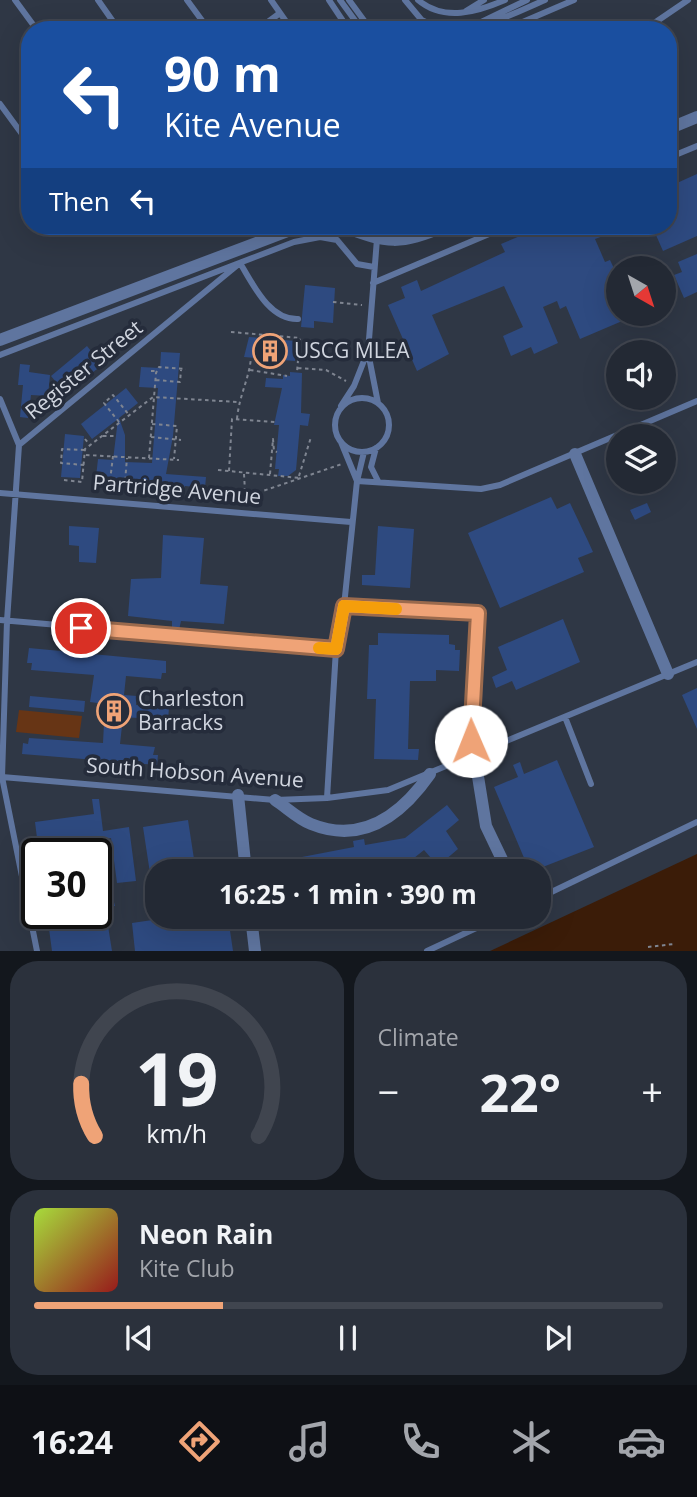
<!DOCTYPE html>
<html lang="en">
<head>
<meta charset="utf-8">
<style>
  :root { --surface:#232934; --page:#2b313c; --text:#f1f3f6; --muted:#a3a6ac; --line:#40454f; --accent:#efa377 }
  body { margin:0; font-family:"Open Sans",sans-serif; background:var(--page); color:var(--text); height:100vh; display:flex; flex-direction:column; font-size:26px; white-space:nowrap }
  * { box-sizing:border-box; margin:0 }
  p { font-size:23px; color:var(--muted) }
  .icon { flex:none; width:38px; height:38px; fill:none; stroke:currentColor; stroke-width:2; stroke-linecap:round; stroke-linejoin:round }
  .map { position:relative; height:951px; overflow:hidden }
  .panel { display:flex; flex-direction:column; gap:10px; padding:10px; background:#13171d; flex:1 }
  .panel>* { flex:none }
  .guide { position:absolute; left:21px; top:21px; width:656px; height:214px; border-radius:28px; box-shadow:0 7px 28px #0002,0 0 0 2px var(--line); background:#1a4fa0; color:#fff; overflow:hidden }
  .needle { width:46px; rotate:141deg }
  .buttons { position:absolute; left:606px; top:256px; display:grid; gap:14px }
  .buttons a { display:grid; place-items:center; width:70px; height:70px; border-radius:50%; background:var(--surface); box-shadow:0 7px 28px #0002,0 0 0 2px var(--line); font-size:35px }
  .speed { position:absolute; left:21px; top:838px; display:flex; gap:14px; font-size:35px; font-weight:700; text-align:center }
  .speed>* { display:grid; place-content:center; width:91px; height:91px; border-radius:50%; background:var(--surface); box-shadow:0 7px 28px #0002,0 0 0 2px var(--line); line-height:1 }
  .speed .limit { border:4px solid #111; border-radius:10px; background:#fff; color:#111 }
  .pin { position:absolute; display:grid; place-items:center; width:60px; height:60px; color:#fff; margin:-30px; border:4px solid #fff; border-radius:50%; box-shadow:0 2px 7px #0007 }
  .me { position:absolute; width:77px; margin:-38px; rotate:359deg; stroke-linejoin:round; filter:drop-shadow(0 0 5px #0008) }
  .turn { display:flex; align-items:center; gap:24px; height:147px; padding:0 28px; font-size:32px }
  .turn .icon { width:91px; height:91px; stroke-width:2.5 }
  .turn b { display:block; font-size:49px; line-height:60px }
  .then { display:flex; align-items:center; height:66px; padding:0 28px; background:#0003; gap:14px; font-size:26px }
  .big { font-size:52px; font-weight:700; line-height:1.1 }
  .panel .card { flex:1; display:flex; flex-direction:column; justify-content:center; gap:10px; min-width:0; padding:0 24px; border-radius:28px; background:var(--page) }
  .panel .dial { align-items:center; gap:0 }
  .dial svg { height:182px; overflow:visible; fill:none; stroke:var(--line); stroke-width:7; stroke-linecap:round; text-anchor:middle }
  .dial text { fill:var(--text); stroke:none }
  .song { display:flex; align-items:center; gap:21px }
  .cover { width:84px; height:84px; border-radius:10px; background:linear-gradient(135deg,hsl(80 70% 55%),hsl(0 70% 35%)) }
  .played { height:7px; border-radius:4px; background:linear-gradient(90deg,var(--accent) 30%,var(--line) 30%) }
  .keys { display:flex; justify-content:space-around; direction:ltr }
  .heat { display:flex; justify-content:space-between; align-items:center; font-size:38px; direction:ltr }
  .panel .tiles { flex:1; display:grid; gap:10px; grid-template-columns:1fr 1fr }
  .card:last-child { grid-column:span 2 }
  .trip { position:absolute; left:145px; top:859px; width:406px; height:70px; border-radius:28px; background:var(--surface); box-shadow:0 7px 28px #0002,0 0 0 2px var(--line); font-weight:700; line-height:70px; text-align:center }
  .tabs { display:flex; height:112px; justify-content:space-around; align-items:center; background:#0e1015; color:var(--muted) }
  .tabs .icon { width:49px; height:49px }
  .tabs .current { color:var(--accent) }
  .tabs b { font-size:32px; color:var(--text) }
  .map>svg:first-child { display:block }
  .green { fill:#673515 }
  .water { fill:#3b1c08 }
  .building { fill:#2e4a80 }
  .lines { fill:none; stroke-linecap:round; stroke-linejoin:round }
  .path { stroke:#7f8591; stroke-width:2; stroke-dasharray:3.5 3.5; stroke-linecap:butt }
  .service { stroke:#5f759f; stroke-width:6 }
  .minor { stroke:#5f759f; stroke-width:12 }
  .route-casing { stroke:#9b6a4d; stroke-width:18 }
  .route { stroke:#efa377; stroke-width:12 }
  .slow { stroke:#f59e0b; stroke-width:12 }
  .labels { text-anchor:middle; stroke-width:7; stroke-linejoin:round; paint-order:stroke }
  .poi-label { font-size:21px; fill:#d0d5df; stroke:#252c3b; text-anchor:start }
  .street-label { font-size:21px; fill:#d0d5df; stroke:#252c3b }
</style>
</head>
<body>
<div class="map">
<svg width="697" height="951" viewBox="0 0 697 951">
  <rect width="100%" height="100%" fill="#2f3745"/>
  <path class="green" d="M19,710L82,716L79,738L16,732Z"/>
  <path class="water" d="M697,854V951H490Z"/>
  <path class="building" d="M697,174V236L663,251L652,226H668V187Z
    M544,226H602L606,235L595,239L605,262L610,260L618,277V313H641L580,339L566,306L560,309L557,301L543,307L558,343L534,354L531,347L511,356L503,336L523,327L504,286L432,315L449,354L417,371L388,305L405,298L401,287L417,280L421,291L505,252L501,244Z
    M697,254V292L684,298L674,275L682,272L678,262Z
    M305,285L335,288L333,323L314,321V328L301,327Z
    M249,337L296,341L295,361L244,357Z
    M87,346L102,365L66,394L51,376Z
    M161,352L180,353L173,436L166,474L206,477L205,488L185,486L184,490L173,489L174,485L96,477L98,459L113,460L118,419L92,439L81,424L126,388L138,403L119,418L125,435V462L152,463L158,388L139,387L141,367L160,368Z
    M20,364L30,365L29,372L50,375L48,396L31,395L28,418L20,417L23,385H18Z
    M290,372L302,373L301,413L310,414L308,426L300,425L296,470L288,476H278L279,469H275L279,425H274L282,388L265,387L266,378L283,379V375L290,376Z
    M65,434L84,436L80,478L61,477Z
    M551,497L557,509L570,503L588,541L593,552L578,558L584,572L500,608L468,533Z
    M647,503L651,512L635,520L630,510Z
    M69,526L99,528L96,563L79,562V546L69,545Z
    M378,526L414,529L410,588L362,585V575H375Z
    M163,535L204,538L200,584L228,586L224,624L181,621L179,630L172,629V621L128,616L131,579L161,578Z
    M563,619L580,662L516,690L512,681L496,688L492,677L507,670L498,647Z
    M378,633L449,635V644L455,645V650H460L459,671L436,670V681H410L408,749H419L418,760L374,759L376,699H367L369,645H378Z
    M29,648L166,661V673H162L161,679L126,676L124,695L137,696L136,705L169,708L168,720L123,717L120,744L155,747L153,755H158L157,765L22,754L23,743L28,744L29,738L103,743L105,704L90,702L94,675L31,670L32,663H27Z
    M697,688V729L682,695Z
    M30,696L85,701L84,712L29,707Z
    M557,760L594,847L530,872L494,787L518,777L513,765L520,762L524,774Z
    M92,799H99L103,831L129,827L136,881L117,883L111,838L95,841L97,854H39L35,822L94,814Z
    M447,805L459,820L446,831L458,849L438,866L424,850L409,862L411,872H393L391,860L371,863L372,872H352L351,868L304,872L302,857L354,847L353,841L364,839L365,845L405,838Z
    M188,820L196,872H158V892L153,893L143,827Z
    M96,877H101L103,895L112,894L115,906L105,907L112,951H52L47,914H96Z
    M173,917H228L233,951H135L132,923Z"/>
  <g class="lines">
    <path class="path" d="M333,302L362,305
      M231,332L300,338L297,372
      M298,368L326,370L346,381
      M250,370L287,376
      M151,371H157
      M156,380L180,382L181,370
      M50,409L51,391L58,384
      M237,419C239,396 249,379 251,358
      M119,422L104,403L113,395L129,415
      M152,424L177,426L174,459
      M103,436H115
      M151,437L181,440
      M85,439L89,444
      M86,455L179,460
      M113,456L110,481L125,482L127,458
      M149,458L156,373L159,367L186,369
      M84,465L61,463L62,449L84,450
      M218,470L300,478
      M229,471L232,419L275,422
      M244,474L245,491
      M270,474L273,439L274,451L277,452
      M299,476L311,437
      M64,480L82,482L85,449L153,397L238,402
      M251,495L342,464
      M648,947L674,944"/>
    <path class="service" d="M15,0L37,30
      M98,0L119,30
      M187,0L209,30
      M271,0L292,30
      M329,0L349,30
      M340,0L362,30
      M349,0L371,30
      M405,0L430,30
      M418,0C444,22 477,12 505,0
      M466,11L484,0
      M422,20C462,43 507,16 545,0
      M473,26L527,0
      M257,30L280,13
      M504,30L574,0
      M644,30L688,0
      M0,104L30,145
      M668,158L697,146
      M377,239L368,352L378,403
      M373,283L508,226
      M0,355L294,242L320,237L337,240L357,264L374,267
      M335 425a27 27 0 1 1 54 0a27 27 0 1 1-54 0Z
      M0,399L19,445
      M341,406L354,386L367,353
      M376,448L371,467L378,481
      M364,452L357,481L481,489L500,485L697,401
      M0,493L351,522
      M0,620L336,649
      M565,717L591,784
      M2,777L275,800L327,798L388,790L697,662
      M327,798L336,649L344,606L357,481L341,442
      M539,898L697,822
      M37,951L2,777L7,621L19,445L240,263C253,284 269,320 298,319
      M427,951L500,917"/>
    <path class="minor" d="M668,129L697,117
      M342,226C388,244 400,245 445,226
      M0,340L301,226
      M575,454L668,674
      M344,606L478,613L470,727L486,826L508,872
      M238,795L246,872
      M275,800C286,807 298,819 311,824C363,845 402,814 430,774
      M251,917L255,951"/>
  </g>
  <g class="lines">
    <g class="route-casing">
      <path id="route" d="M81,628L336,649L344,606L478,613L471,741"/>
    </g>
    <use href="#route" class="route"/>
    <path class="slow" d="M319,648L336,649L344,606L396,609"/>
  </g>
  <defs>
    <g id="building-ring" transform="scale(1.75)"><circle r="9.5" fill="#252c3b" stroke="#efa377" stroke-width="1.5"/><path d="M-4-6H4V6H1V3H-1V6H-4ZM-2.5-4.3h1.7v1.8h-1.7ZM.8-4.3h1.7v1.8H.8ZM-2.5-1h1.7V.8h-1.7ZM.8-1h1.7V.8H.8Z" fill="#efa377"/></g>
  </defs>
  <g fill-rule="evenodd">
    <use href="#building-ring" x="270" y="351"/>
    <use href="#building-ring" x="114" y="711"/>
  </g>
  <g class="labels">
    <g class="poi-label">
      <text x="294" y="358">USCG MLEA</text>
      <text x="138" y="706">Charleston<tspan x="138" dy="24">Barracks</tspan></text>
    </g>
    <g class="street-label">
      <text transform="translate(84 370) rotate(-39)" y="7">Register Street</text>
      <text transform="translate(177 490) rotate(5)" y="7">Partridge Avenue</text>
      <text transform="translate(195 773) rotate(4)" y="7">South Hobson Avenue</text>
    </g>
  </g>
</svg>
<div class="buttons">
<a><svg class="needle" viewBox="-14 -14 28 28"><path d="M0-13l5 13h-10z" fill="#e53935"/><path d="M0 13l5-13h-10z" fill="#a3a6ac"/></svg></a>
<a><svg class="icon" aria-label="sound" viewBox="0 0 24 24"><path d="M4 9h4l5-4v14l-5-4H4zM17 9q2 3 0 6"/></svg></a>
<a><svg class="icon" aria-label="layers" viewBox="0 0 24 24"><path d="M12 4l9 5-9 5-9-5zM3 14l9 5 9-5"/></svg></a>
</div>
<div class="speed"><div class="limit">30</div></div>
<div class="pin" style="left:81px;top:628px;background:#d93025"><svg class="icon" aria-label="arrive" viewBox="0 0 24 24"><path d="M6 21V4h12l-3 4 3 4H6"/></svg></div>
<svg class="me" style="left:471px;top:741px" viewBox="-20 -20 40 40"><circle r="19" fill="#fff"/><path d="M0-13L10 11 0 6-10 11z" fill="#efa377"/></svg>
<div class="trip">16:25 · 1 min · 390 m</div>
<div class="guide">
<div class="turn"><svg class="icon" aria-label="left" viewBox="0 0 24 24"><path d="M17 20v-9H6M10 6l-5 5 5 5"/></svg><div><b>90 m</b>Kite Avenue</div></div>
<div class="then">Then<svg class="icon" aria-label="left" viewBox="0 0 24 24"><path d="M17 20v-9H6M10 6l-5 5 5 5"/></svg></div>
</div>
</div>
<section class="panel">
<div class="tiles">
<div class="card dial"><svg viewBox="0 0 100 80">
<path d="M14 69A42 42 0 1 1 86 69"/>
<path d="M14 69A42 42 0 0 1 8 46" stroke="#efa377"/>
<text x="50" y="56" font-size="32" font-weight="700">19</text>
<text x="50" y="72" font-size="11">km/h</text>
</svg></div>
<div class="card"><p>Climate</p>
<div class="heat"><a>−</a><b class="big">22°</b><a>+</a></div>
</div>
<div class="card">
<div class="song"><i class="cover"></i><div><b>Neon Rain</b><p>Kite Club</p></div></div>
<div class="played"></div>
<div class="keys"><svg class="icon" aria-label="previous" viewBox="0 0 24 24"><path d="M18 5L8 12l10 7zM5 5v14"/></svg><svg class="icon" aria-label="pause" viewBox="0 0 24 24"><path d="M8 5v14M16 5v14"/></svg><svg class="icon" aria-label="next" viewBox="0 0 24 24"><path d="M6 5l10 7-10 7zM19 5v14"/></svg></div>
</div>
</div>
</section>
<nav class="tabs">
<b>16:24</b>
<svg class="icon current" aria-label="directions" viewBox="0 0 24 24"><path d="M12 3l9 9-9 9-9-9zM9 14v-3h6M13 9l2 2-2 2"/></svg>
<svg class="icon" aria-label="music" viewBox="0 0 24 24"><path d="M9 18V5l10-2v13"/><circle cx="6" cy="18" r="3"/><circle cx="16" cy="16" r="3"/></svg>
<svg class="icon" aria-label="phone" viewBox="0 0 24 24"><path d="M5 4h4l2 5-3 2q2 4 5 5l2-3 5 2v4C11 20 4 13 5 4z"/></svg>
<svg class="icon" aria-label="climate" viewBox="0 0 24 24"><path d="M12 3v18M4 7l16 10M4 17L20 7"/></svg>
<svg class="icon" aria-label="car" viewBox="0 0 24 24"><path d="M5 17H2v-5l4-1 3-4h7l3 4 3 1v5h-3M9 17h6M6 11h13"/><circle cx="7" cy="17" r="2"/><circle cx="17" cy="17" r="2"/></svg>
</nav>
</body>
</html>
